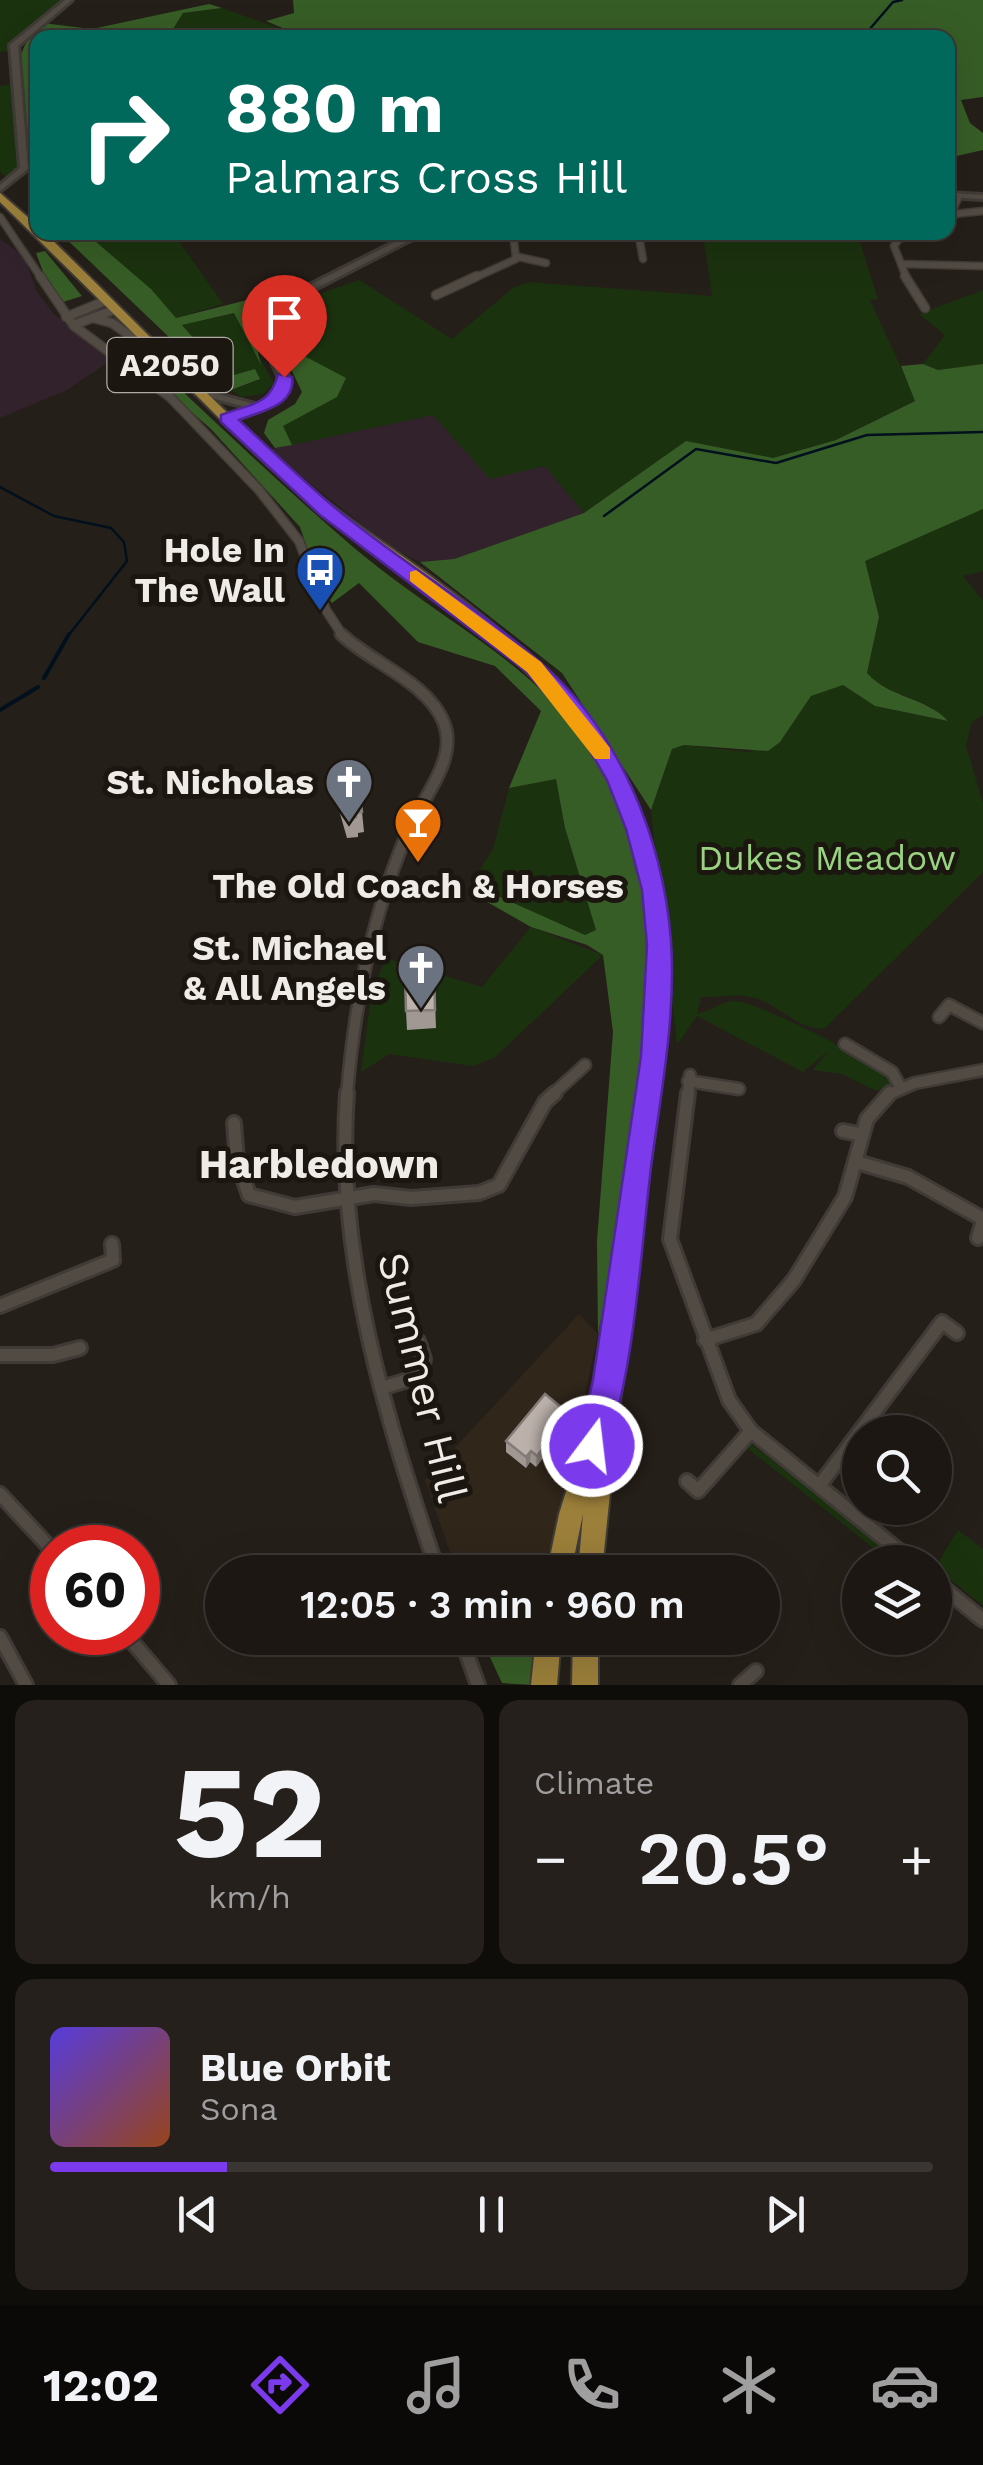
<!DOCTYPE html>
<html lang="en">
<head>
<meta charset="utf-8">
<style>
  :root { --surface:#1c1713; --page:#25201c; --text:#f1f3f6; --muted:#a09fa0; --line:#3a3633; --accent:#7c3aed }
  body { margin:0; font-family:"Work Sans",sans-serif; background:var(--page); color:var(--text); height:100vh; display:flex; flex-direction:column; font-size:38px; white-space:nowrap }
  * { box-sizing:border-box; margin:0 }
  p { font-size:32px; color:var(--muted) }
  .icon { flex:none; width:55px; height:55px; fill:none; stroke:currentColor; stroke-width:2; stroke-linecap:round; stroke-linejoin:round }
  .map { position:relative; height:1685px; overflow:hidden }
  .drawer { display:flex; flex-direction:column; gap:15px; padding:15px; background:#0f0d0a; flex:1 }
  .drawer>* { flex:none }
  .banner { position:absolute; left:30px; top:30px; width:925px; height:210px; border-radius:20px; box-shadow:0 10px 40px #0002,0 0 0 2px var(--line); background:#00695c; color:#fff; overflow:hidden }
  .fabs { position:absolute; left:842px; top:1415px; display:grid; gap:20px }
  .fabs a { display:grid; place-items:center; width:110px; height:110px; border-radius:50%; background:var(--surface); box-shadow:0 10px 40px #0002,0 0 0 2px var(--line); font-size:50px }
  .speed { position:absolute; left:30px; top:1525px; display:flex; gap:20px; font-size:50px; font-weight:700; text-align:center }
  .speed>* { display:grid; place-content:center; width:130px; height:130px; border-radius:50%; background:var(--surface); box-shadow:0 10px 40px #0002,0 0 0 2px var(--line); line-height:1 }
  .speed .limit { border:15px solid #d22; background:#fff; color:#111 }
  .pin { position:absolute; display:grid; place-items:center; width:85px; height:85px; color:#fff; margin:-102px -42px; border-radius:50% 50% 50% 0; rotate:-45deg; box-shadow:0 0 10px #0007 }
  .pin .icon { rotate:45deg }
  .me { position:absolute; width:110px; margin:-55px; rotate:15deg; stroke-linejoin:round; filter:drop-shadow(0 0 8px #0008) }
  .turn { display:flex; align-items:center; gap:35px; height:210px; padding:0 30px; font-size:45px }
  .turn .icon { width:130px; height:130px; stroke-width:2.5 }
  .turn b { display:block; font-size:70px; line-height:85px }
  .big { font-size:75px; font-weight:600; line-height:1.1 }
  .drawer .card { flex:1; display:flex; flex-direction:column; justify-content:center; gap:15px; min-width:0; padding:0 35px; border-radius:20px; background:var(--page) }
  .drawer .dial { align-items:center; gap:0 }
  .dial b { font-size:130px; line-height:1 }
  .song { display:flex; align-items:center; gap:30px }
  .cover { width:120px; height:120px; border-radius:15px; background:linear-gradient(135deg,hsl(250 70% 55%),hsl(20 70% 35%)) }
  .played { height:10px; border-radius:5px; background:linear-gradient(90deg,var(--accent) 20%,var(--line) 20%) }
  .keys { display:flex; justify-content:space-around; direction:ltr }
  .heat { display:flex; justify-content:space-between; align-items:center; font-size:55px; direction:ltr }
  .drawer .tiles { flex:1; display:grid; gap:15px; grid-template-columns:1fr 1fr }
  .card:last-child { grid-column:span 2 }
  .trip { position:absolute; left:205px; top:1555px; width:575px; height:100px; border-radius:50px; background:var(--surface); box-shadow:0 10px 40px #0002,0 0 0 2px var(--line); font-weight:600; line-height:100px; text-align:center }
  .dock { display:flex; height:160px; justify-content:space-around; align-items:center; background:#0b0908; color:var(--muted) }
  .dock .icon { width:70px; height:70px }
  .dock .on { color:var(--accent) }
  .dock b { font-size:45px; color:var(--text) }
  .map>svg:first-child { display:block }
  .built { fill:#30261a }
  .education { fill:#32222c }
  .green { fill:#1b320f }
  .forest { fill:#375d26 }
  .lines { fill:none; stroke-linecap:round; stroke-linejoin:round }
  .stream-far1 { stroke:#01101d; stroke-width:2.5 }
  .stream { stroke:#01101d; stroke-width:4 }
  .minor-far3-casing { stroke:#403b36; stroke-width:9 }
  .minor-far2-casing { stroke:#403b36; stroke-width:11 }
  .minor-far1-casing { stroke:#403b36; stroke-width:15 }
  .minor-casing { stroke:#403b36; stroke-width:18 }
  .tertiary-casing { stroke:#403b36; stroke-width:6 }
  .primary-casing { stroke:#403b36; stroke-width:4 }
  .minor-far3 { stroke:#524b44; stroke-width:6 }
  .minor-far2 { stroke:#524b44; stroke-width:8 }
  .minor-far1 { stroke:#524b44; stroke-width:10 }
  .minor { stroke:#524b44; stroke-width:12 }
  .tertiary { fill:#524b44; fill-rule:evenodd }
  .primary { fill:#9b7f3a; fill-rule:evenodd }
  .wall { fill:#a29893 }
  .shaded-wall { fill:#847c78 }
  .building { fill:#bcb1ab; stroke:#847c78; stroke-width:2.5 }
  .route { fill:#7c3aed; stroke:#51269a; stroke-width:2.5 }
  .slow { fill:#f59e0b }
  .labels { text-anchor:middle; stroke-width:10; stroke-linejoin:round; paint-order:stroke }
  .shield { fill:#1c1610; stroke:#b0aba6; stroke-width:2.5 }
  .shield-label { font-size:32px; font-weight:bold; fill:#efebe7 }
  .poi-label { font-size:35px; font-weight:bold; fill:#efebe7; stroke:#1c1610; text-anchor:end }
  .park-label { font-size:35px; fill:#99d281; stroke:#1c1610 }
  .quarter-label { font-size:40px; font-weight:bold; fill:#efebe7; stroke:#1c1610 }
  .near-street-label { font-size:42px; fill:#efebe7; stroke:#1c1610 }
</style>
</head>
<body>
<div class="map">
<svg width="983" height="1685" viewBox="0 0 983 1685">
  <rect width="100%" height="100%" fill="#251f19"/>
  <path class="built" d="M579,1314L598,1334L552,1548L525,1572H457L425,1480Z"/>
  <path class="education" d="M0,239L24,256L37,292L54,314L112,360L65,391L0,418Z
    M433,415L490,478L545,466L584,513L454,559L420,562L389,546L268,450Z"/>
  <path class="green" d="M0,0H63L11,42L8,51L0,52Z
    M222,8L304,37L168,38L183,13Z
    M11,84L18,169L6,177L0,171V86Z
    M857,233L878,299L870,300L916,400L836,440L772,458L686,441L584,513L545,466L490,479L433,415L292,445L282,426L337,397L345,378L278,342C285,300 324,293 359,280L452,339L513,288L529,282L712,296L703,235Z
    M86,234L179,241L223,304L176,318L151,289Z
    M983,290V364L938,370L923,364L945,335L919,314Z
    M235,313L274,383L263,394L242,397L231,390L260,380L227,377L182,325Z
    M983,509V571L963,576L983,601V715L972,722L966,746L983,803V872L825,1028C805,1033 778,1006 758,999C737,992 722,998 701,997L697,1014C708,1012 722,1001 734,1001C756,1000 882,1065 896,1083L877,1091L842,1074L813,1070L828,1051L803,1072L697,1016L677,1045L651,810L672,749L684,745L748,752L780,742L811,696L843,685L875,706L947,721C927,696 889,697 867,674L879,617L864,561Z
    M556,778L565,828L596,930L585,935L471,884L493,849L509,788Z
    M531,927L603,955L494,1058L472,1066L390,1054L361,1072L371,997L385,958L482,987Z
    M751,1444L902,1562H891L746,1447Z
    M958,1530L983,1549V1606L935,1567Z"/>
  <path class="forest" d="M293,0H983V97L961,100L970,123L983,133V150L948,158V38L304,37L266,21L294,13Z
    M209,4L222,8L183,13L168,37L38,38L37,55L30,56L37,129L27,130C22,85 6,57 42,23L92,29Z
    M60,233H141L144,237L88,235L151,289L176,318L299,287C260,313 248,315 261,365L234,313L182,325L227,377L255,369L260,379L231,390L215,381Z
    M45,251L82,296L63,302L50,290L36,253Z
    M130,342C204,411 276,481 353,547C474,649 591,681 637,855C646,889 646,925 646,960C647,1087 623,1210 598,1334L597,1241L613,1032L603,955L587,945L531,927L475,895L471,884L585,935L596,930L565,828L556,779L509,788L541,711L495,666L418,642L359,583L332,603L322,591L300,527L211,429L117,348Z
    M278,342L346,378L337,397L283,426L292,445L275,448L264,433L268,420L295,404L302,392Z
    M923,364L938,370L983,364V509L865,561L879,617L867,673C889,698 926,697 948,721L875,706L843,685L811,696L780,742L768,751L684,745L672,749L651,810L562,673L420,562L454,559L584,513L686,441L773,458L836,440L915,401L901,366Z
    M481,1638H539L532,1685L502,1683Z"/>
  <g class="lines">
    <path class="stream-far1" d="M862,38L893,2L902,0
      M0,487L54,516L111,528L124,542L127,561L68,636
      M604,516L696,449L776,463L867,435L983,432"/>
    <path class="stream" d="M44,678L69,634
      M0,710L38,687"/>
    <g class="minor-far3-casing">
      <path id="minor-far3" d="M954,214L983,211
        M0,217L42,279
        M948,221L959,196
        M638,232L643,259
        M519,257L546,263
        M902,264L983,266
        M472,279L516,259L513,232
        M907,279L894,246L899,239L918,232"/>
    </g>
    <g class="minor-far2-casing">
      <path id="minor-far2" d="M40,276L74,326L170,397L259,490L299,541L326,610L343,636
        M905,276L925,308
        M436,295L477,276
        M66,317L105,301
        M93,318L112,323L162,358
        M73,325L114,310"/>
    </g>
    <g class="minor-far1-casing">
      <path id="minor-far1" d="M341,634C371,663 428,682 444,723C458,759 423,797 409,829C373,912 354,1005 347,1095
        M939,1017L949,1005L983,1023
        M845,1044L892,1072L901,1088
        M688,1081L739,1089
        M552,1095L585,1065
        M688,1095L690,1075
        M887,1095L915,1083L983,1070"/>
    </g>
    <g class="minor-casing">
      <path id="minor" d="M347,1093C335,1256 386,1419 438,1572
        M688,1093L670,1239L729,1400L751,1431L913,1562
        M234,1123L237,1160L249,1195L295,1207L374,1194L411,1198L479,1193L499,1185L545,1102L555,1093
        M843,1131L859,1134
        M857,1162L908,1177L983,1219
        M978,1238L983,1221
        M0,1306L113,1260L112,1244
        M705,1340L756,1324L794,1280L845,1197L867,1119L890,1093
        M0,1355H53L80,1348
        M382,1388L420,1376L424,1359L418,1341
        M687,1481L698,1491L751,1431
        M819,1486L942,1322L957,1333
        M0,1494L52,1550
        M935,1581L983,1620
        M124,1632L169,1685
        M0,1637L26,1685
        M461,1638L478,1685
        M740,1685L756,1671"/>
    </g>
    <g class="tertiary-casing">
      <path id="tertiary" d="M65,0H72L18,46L28,169L0,191V185L20,168L10,45Z
        M948,193L983,195V199L948,197Z
        M415,232H426L274,310L264,328L291,382C280,408 252,414 227,421L224,420V416L250,408L196,394V390L199,389L258,405C269,399 277,394 281,382L256,328L268,306Z"/>
    </g>
    <g class="primary-casing">
      <path id="primary" d="M0,193L38,226V232H44C125,311 204,393 287,469C331,508 382,541 429,575C555,666 650,760 667,923C676,1016 657,1112 645,1204C628,1327 614,1449 602,1572H578L583,1514L571,1572H547L559,1514L582,1441L586,1433L592,1430C604,1335 618,1240 632,1146C642,1072 656,995 648,920C622,680 440,616 281,477C247,448 216,414 183,382C122,322 61,262 0,202Z
        M536,1638H561L557,1685H531Z
        M573,1638H598V1685H572Z"/>
    </g>
    <use href="#minor-far3" class="minor-far3"/>
    <use href="#minor-far2" class="minor-far2"/>
    <use href="#minor-far1" class="minor-far1"/>
    <use href="#minor" class="minor"/>
    <use href="#tertiary" class="tertiary"/>
    <use href="#primary" class="primary"/>
  </g>
  <path class="wall" d="M337,791L360,792L364,832L358,833V837L347,838L339,810Z
    M434,971L436,1028L407,1030L406,1011Z
    M561,1419L550,1433L553,1435L552,1446L536,1467L530,1462L526,1468L506,1452V1441Z"/>
  <path class="shaded-wall" d="M562,1408L561,1419L545,1440L546,1429Z
    M553,1435L552,1446L536,1467L537,1456Z
    M531,1451L530,1462L526,1468V1457Z"/>
  <path class="building" d="M337,791L360,792L362,812L356,813V817L345,818Z
    M434,971L435,1010L406,1011L405,972Z
    M545,1394L562,1408L546,1429L553,1435L537,1456L531,1451L526,1457L506,1441Z"/>
  <path class="route" d="M278,374L292,377C296,406 261,411 239,420C270,449 301,479 334,507C399,561 474,605 539,661C619,730 663,838 671,941C676,1013 662,1088 652,1159C641,1245 635,1379 603,1456L592,1461L581,1456L577,1446L593,1380L641,1056L647,945L642,890L626,829L607,780L582,737L527,672L320,515L221,422V415C252,403 270,406 278,374Z"/>
  <path class="slow" d="M416,570L541,662L610,748V759H595L527,672L410,581V572Z"/>
  <defs>
    <g id="bus-pin" transform="scale(2.5)"><path d="M0 17L-7.5 6A9.5 9.5 0 1 1 7.5 6Z" fill="#1a4fb4" stroke="#1c1610"/><path d="M-5-6H5V4H4V6H2V4H-2V6H-4V4H-5ZM-3.5-4V0h7V-4ZM-3.5 1.2v1.5H-2V1.2ZM2 1.2v1.5H3.5V1.2Z" fill="#fff"/></g>
    <g id="church-pin" transform="scale(2.5)"><path d="M0 17L-7.5 6A9.5 9.5 0 1 1 7.5 6Z" fill="#6b7280" stroke="#1c1610"/><path d="M-1.2-6h2.4v3.5h3.3v2.4h-3.3V6h-2.4V-.1h-3.3v-2.4h3.3Z" fill="#fff"/></g>
    <g id="bar-pin" transform="scale(2.5)"><path d="M0 17L-7.5 6A9.5 9.5 0 1 1 7.5 6Z" fill="#e8710a" stroke="#1c1610"/><path d="M-6-5H6L.8 .8V4.5H3.5V6h-7V4.5H-.8V.8Z" fill="#fff"/></g>
  </defs>
  <g fill-rule="evenodd">
    <use href="#bus-pin" x="320" y="570"/>
    <use href="#church-pin" x="349" y="782"/>
    <use href="#bar-pin" x="418" y="822"/>
    <use href="#church-pin" x="421" y="968"/>
  </g>
  <g class="labels">
    <rect class="shield" x="107.5" y="338" width="125" height="54" rx="8"/>
    <g class="shield-label">
      <text x="170" y="376">A2050</text>
    </g>
    <g class="poi-label">
      <text x="285" y="562">Hole In<tspan x="285" dy="40">The Wall</tspan></text>
      <text x="314" y="794">St. Nicholas</text>
      <text x="418" y="898" text-anchor="middle">The Old Coach &amp; Horses</text>
      <text x="386" y="960">St. Michael<tspan x="386" dy="40">&amp; All Angels</tspan></text>
    </g>
    <g class="park-label">
      <text x="827" y="870">Dukes Meadow</text>
    </g>
    <g class="quarter-label">
      <text x="319" y="1178">Harbledown</text>
    </g>
    <g class="near-street-label">
      <text transform="translate(423 1377) rotate(76)" y="15">Summer Hill</text>
    </g>
  </g>
</svg>
<div class="fabs">
<a><svg class="icon" aria-label="search" viewBox="0 0 24 24"><circle cx="10" cy="10" r="6"/><path d="M15 15l6 6"/></svg></a>
<a><svg class="icon" aria-label="layers" viewBox="0 0 24 24"><path d="M12 4l9 5-9 5-9-5zM3 14l9 5 9-5"/></svg></a>
</div>
<div class="speed"><div class="limit">60</div></div>
<div class="pin" style="left:284px;top:377px;background:#d93025"><svg class="icon" aria-label="arrive" viewBox="0 0 24 24"><path d="M6 21V4h12l-3 4 3 4H6"/></svg></div>
<svg class="me" style="left:592px;top:1446px" viewBox="-20 -20 40 40"><circle r="17" fill="#7c3aed" stroke="#fff" stroke-width="3"/><path d="M0-11L8 9 0 5-8 9z" fill="#fff"/></svg>
<div class="trip">12:05 · 3 min · 960 m</div>
<div class="banner">
<div class="turn"><svg class="icon" aria-label="right" viewBox="0 0 24 24"><path d="M7 20v-9h11M14 6l5 5-5 5"/></svg><div><b>880 m</b>Palmars Cross Hill</div></div>
</div>
</div>
<section class="drawer">
<div class="tiles">
<div class="card dial"><b>52</b><p>km/h</p></div>
<div class="card"><p>Climate</p>
<div class="heat"><a>−</a><b class="big">20.5°</b><a>+</a></div>
</div>
<div class="card">
<div class="song"><i class="cover"></i><div><b>Blue Orbit</b><p>Sona</p></div></div>
<div class="played"></div>
<div class="keys"><svg class="icon" aria-label="previous" viewBox="0 0 24 24"><path d="M18 5L8 12l10 7zM5 5v14"/></svg><svg class="icon" aria-label="pause" viewBox="0 0 24 24"><path d="M8 5v14M16 5v14"/></svg><svg class="icon" aria-label="next" viewBox="0 0 24 24"><path d="M6 5l10 7-10 7zM19 5v14"/></svg></div>
</div>
</div>
</section>
<nav class="dock">
<b>12:02</b>
<svg class="icon on" aria-label="directions" viewBox="0 0 24 24"><path d="M12 3l9 9-9 9-9-9zM9 14v-3h6M13 9l2 2-2 2"/></svg>
<svg class="icon" aria-label="music" viewBox="0 0 24 24"><path d="M9 18V5l10-2v13"/><circle cx="6" cy="18" r="3"/><circle cx="16" cy="16" r="3"/></svg>
<svg class="icon" aria-label="phone" viewBox="0 0 24 24"><path d="M5 4h4l2 5-3 2q2 4 5 5l2-3 5 2v4C11 20 4 13 5 4z"/></svg>
<svg class="icon" aria-label="climate" viewBox="0 0 24 24"><path d="M12 3v18M4 7l16 10M4 17L20 7"/></svg>
<svg class="icon" aria-label="car" viewBox="0 0 24 24"><path d="M5 17H2v-5l4-1 3-4h7l3 4 3 1v5h-3M9 17h6M6 11h13"/><circle cx="7" cy="17" r="2"/><circle cx="17" cy="17" r="2"/></svg>
</nav>
</body>
</html>
